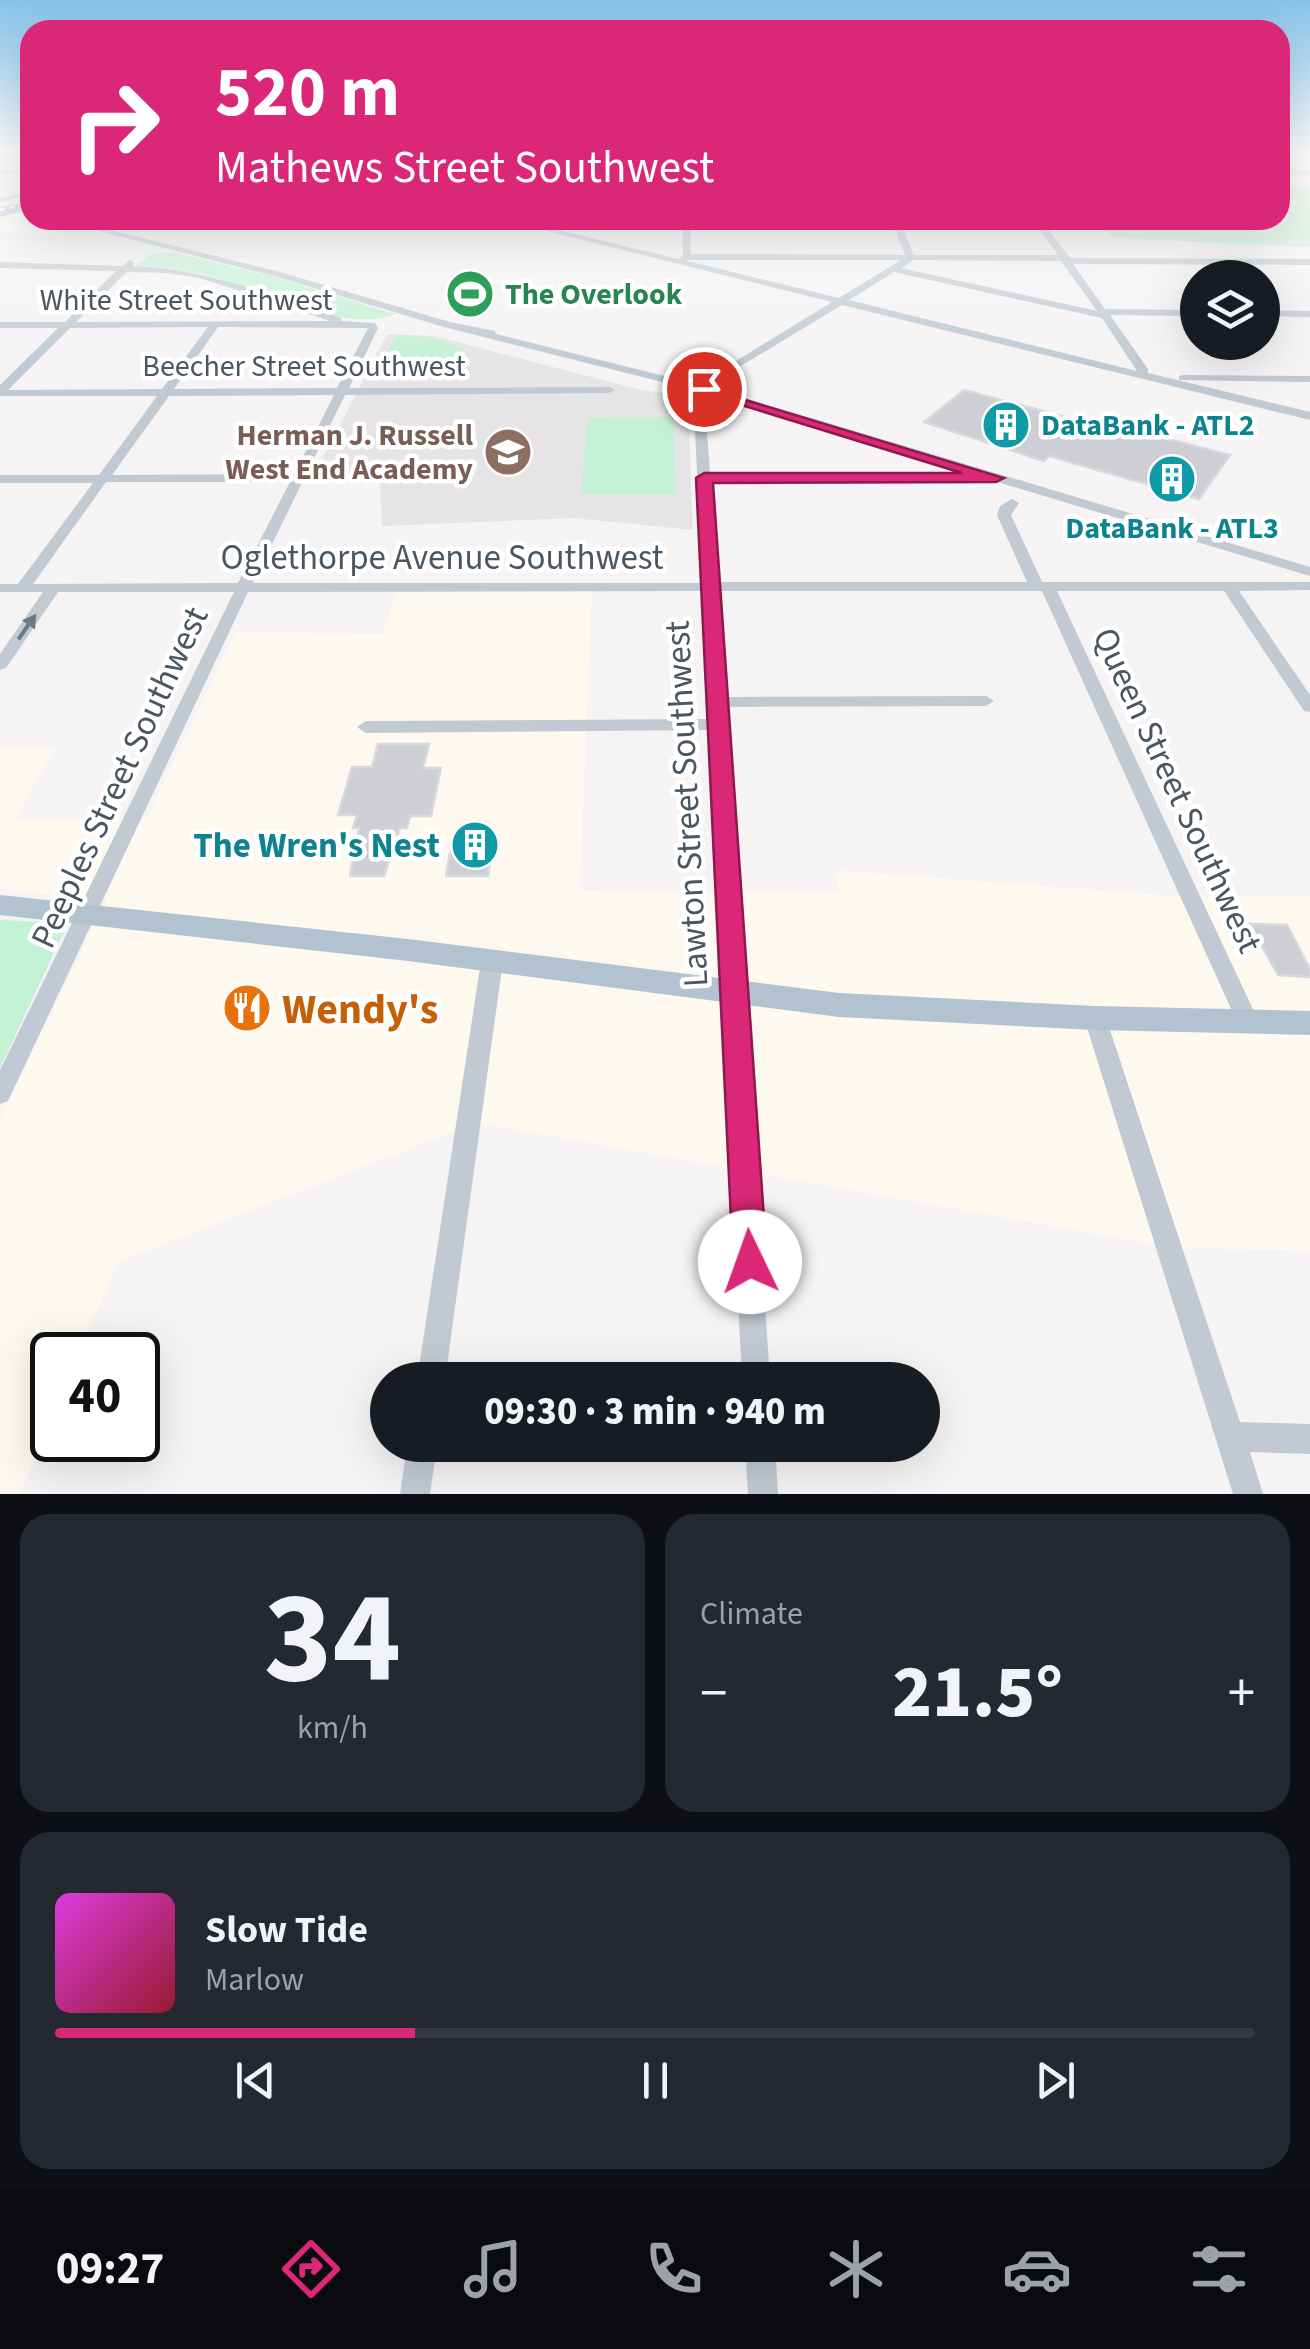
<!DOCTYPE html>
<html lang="en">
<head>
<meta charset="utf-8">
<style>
  :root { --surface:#171b24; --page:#242831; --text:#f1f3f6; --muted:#9ea1a6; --line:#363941; --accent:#db2777 }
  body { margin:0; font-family:"Source Sans 3",sans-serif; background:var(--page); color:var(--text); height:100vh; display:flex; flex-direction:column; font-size:38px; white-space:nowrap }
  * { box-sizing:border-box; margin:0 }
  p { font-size:32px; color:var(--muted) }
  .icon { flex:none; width:55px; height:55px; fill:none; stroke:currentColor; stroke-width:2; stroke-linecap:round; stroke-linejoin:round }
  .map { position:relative; height:1494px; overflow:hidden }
  .panel { display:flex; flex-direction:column; gap:20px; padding:20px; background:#0d0f14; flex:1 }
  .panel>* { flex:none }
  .hud { position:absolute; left:20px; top:20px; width:1270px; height:210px; border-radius:30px; box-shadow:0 10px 40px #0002; background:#db2777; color:#fff; overflow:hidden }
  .tools { position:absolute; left:1180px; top:260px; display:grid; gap:20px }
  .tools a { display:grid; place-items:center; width:100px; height:100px; border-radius:50%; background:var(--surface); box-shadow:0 10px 40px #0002; font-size:50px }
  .speed { position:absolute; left:30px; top:1332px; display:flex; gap:20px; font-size:50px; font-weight:700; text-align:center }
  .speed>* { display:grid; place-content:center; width:130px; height:130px; border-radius:50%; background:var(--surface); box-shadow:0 10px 40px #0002; line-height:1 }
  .speed .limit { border:5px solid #111; border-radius:15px; background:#fff; color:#111 }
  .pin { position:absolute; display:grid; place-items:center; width:85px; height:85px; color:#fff; margin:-42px; border:5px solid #fff; border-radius:50%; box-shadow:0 2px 10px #0007 }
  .me { position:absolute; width:110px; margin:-55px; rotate:357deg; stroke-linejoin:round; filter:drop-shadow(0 0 8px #0008) }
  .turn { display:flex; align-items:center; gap:35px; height:210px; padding:0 30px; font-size:45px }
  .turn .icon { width:130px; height:130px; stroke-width:2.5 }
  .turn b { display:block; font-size:70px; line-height:85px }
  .big { font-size:75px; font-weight:800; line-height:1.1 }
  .panel .card { flex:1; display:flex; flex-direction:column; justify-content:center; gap:15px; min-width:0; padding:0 35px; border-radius:30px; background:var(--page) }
  .panel .dial { align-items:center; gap:0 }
  .dial b { font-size:130px; line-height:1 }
  .song { display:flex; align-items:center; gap:30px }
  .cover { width:120px; height:120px; border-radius:15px; background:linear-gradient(135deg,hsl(300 70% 55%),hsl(350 70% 35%)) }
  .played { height:10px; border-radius:5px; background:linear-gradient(90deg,var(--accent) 30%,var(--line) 30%) }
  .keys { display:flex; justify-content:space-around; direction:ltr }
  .heat { display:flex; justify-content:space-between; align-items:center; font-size:55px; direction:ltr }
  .panel .tiles { flex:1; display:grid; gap:20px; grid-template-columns:1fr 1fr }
  .card:last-child { grid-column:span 2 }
  .trip { position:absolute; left:370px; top:1362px; width:570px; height:100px; border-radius:50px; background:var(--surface); box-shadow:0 10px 40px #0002; font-weight:800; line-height:100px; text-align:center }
  .tabs { display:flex; height:160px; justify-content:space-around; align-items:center; background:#090b0e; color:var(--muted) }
  .tabs .icon { width:70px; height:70px }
  .tabs .on { color:var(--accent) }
  .tabs b { font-size:45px; color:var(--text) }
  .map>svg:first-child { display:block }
  .commercial { fill:#fdf9ef }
  .education { fill:#e6e4e5 }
  .green { fill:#c3f1d5 }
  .building { fill:#cdcfd5; stroke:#d7d9de; stroke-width:2.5 }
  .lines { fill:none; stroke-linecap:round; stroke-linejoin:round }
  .minor { fill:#c1cad2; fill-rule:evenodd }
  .major { fill:#b3c2d1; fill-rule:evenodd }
  .rail-casing { stroke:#b5b8bd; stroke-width:4 }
  .rail { stroke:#fff; stroke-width:2.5; stroke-dasharray:5; stroke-linecap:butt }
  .minor-bridge { stroke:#c1cad2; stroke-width:10 }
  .oneway { fill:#6e7983 }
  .route { fill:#db2777; stroke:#8e194d; stroke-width:2.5 }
  .labels { text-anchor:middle; stroke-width:9; stroke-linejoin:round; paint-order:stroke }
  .far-leisure-label { font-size:30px; font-weight:bold; fill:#27864d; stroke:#fff; text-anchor:start }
  .far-street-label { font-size:30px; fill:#4a5661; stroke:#fff }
  .far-culture-label { font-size:30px; font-weight:bold; fill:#0d838f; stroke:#fff; text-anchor:start }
  .far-education-label { font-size:30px; font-weight:bold; fill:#785e54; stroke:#fff; text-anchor:end }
  .street-label { font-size:35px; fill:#4a5661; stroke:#fff }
  .culture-label { font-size:35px; font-weight:bold; fill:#0d838f; stroke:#fff; text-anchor:end }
  .near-food-label { font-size:42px; font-weight:bold; fill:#c56008; stroke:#fff; text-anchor:start }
</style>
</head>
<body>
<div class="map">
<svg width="1310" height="1494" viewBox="0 0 1310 1494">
  <rect width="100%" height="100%" fill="#f5f3f3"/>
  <path class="commercial" d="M11,213H18L30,216V220L73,228L44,237L15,230L0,234V216Z
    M399,584L592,585L580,890L839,893L835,870L1177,896L1310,895V1251L1173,1248L477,1123L118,1262L78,1355H52V1416L20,1494H0V1118L106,901L0,889V748L56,747L15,819H146L235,632L383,634Z"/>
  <path class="education" d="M387,334L435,336L641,390L678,395L689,427L693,530L573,518L382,526L380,484L368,477H313Z"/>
  <path class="green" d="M1280,187H1310V247L1116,238L1095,224L1037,220H1280Z
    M171,252L272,276L395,314C345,334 265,292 213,277C188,270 162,268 135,265L152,254Z
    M398,335C422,336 449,337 467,355V368L384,370L379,367Z
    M673,417L676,494H581L588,418Z
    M0,920L68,923L0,1068Z"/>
  <path class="building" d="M964,390L1095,425L1098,421L1230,455L1199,499L1049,456L1044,461L924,422Z
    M378,744H429L423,768H441L431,816H410L407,828H400L384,876H350L359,828H353L357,815H338L352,767H372Z
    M480,827L478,838L494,837L488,876H446L450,853H457L460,828Z
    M1250,924L1287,925L1310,969V977L1278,975Z"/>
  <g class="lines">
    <path class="minor" d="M0,152L30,161V165L0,156Z
      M30,167V171L0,175V171Z
      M1280,171H1310V175H1280Z
      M30,190V194L0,202V198Z
      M56,220H70L280,272L450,322L495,331L496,334L708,387L1310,567V576L984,478L978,482H711L717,582H1027L997,515L1000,506L1012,499L1019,503L1011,515L1042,582H1310V590L1239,591L1310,695V712L1304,711L1224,591H1057L1259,1022L1256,1029L1248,1031L1240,1029L1237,1022L1042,591H718L725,697L986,696L994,701L986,706L726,707L730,724L727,728L770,1380H742L710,730L366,733L357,727L366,721L709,719L703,591L248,592L8,1101L0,1104V1070L234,592H58L6,668L0,670V654L43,592H0V584H18L93,483H0V475H99L157,396H0V385L58,328H0V322H65L116,271L0,268V262L122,266L130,260L135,263L132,266C205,268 272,296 341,318V321L375,323L378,328L349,388L609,387L615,390L609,393L345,395L253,583H703L693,394L698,391L444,327L274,276ZM127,272L167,273L200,278L330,321L76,322ZM208,327L162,389L8,390L70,328ZM218,327L368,328L337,388L174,389ZM704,392L973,474H710ZM334,395L294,474L112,475L169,396ZM106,482H290L238,583L33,584Z
      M503,220H517L678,259L683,256L682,220H690L691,254L905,255L891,220H899L914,255H1058L1033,220H1041L1070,258L1310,259V265L1073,264L1105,309L1198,310V316L1110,315L1148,369V373L1310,412V420L842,305L714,382L710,381V377L832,302ZM689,260H901L839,298L687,261ZM914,260L1061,261L1097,311L901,268ZM894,272L1102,318L1137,371L849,300Z
      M1262,310L1310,311V317L1262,316Z
      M1183,375L1310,376V382L1179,380V376Z
      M492,953L500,955L503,961L445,1380H417L481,961L484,955Z
      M1095,1009L1103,1011L1106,1018L1240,1422L1310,1424V1454L1250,1452L1263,1494H1233L1084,1018L1087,1011Z
      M407,1445H437L430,1494H400Z
      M745,1445H775L778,1494H748Z"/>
    <path class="major" d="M30,203V209L0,217V211Z
      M0,895L408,939L839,993L1095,1006L1310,1011V1035L1095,1030L839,1017L408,961L0,915Z"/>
    <g class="rail-casing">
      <path id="rail" d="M0,210L30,202"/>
    </g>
    <use href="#rail" class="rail"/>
    <path class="minor-bridge" d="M699,394L714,379"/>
  </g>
  <defs><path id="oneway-solid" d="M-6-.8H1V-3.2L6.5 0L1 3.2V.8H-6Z" transform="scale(2.5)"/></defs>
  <use class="oneway" href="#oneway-solid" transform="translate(27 627) rotate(-55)"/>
  <linearGradient id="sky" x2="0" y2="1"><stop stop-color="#85c3ea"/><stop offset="0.42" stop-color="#fafafa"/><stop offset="1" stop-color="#fafafa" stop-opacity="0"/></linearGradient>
  <rect width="1310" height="362" fill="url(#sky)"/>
  <path class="route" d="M699,386L1004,478L996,482L713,483L767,1262L762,1275L750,1280L738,1275L733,1262L696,478L704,473H962L699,392Z"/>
  <defs>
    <g id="stadium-disc" transform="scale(2.5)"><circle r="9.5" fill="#2e9e5b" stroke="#fff"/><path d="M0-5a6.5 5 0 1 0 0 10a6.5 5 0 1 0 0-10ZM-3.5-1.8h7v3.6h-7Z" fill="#fff"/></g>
    <g id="building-disc" transform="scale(2.5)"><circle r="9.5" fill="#0f9aa8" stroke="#fff"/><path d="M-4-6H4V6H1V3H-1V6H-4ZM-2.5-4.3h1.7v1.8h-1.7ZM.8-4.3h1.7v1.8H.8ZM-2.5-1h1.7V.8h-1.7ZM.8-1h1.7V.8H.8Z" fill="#fff"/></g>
    <g id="school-disc" transform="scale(2.5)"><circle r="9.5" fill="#8d6e63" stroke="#fff"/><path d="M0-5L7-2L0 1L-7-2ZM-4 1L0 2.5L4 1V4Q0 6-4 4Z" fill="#fff"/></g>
    <g id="restaurant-disc" transform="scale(2.5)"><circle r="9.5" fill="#e8710a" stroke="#fff"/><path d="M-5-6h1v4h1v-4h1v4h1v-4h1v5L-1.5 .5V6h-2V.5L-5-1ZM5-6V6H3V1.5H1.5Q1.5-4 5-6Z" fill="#fff"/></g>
  </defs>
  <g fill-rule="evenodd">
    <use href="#stadium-disc" x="470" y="294"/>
    <use href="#building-disc" x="1006" y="425"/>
    <use href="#school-disc" x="508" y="452"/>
    <use href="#building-disc" x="1172" y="479"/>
    <use href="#building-disc" x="475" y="845"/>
    <use href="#restaurant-disc" x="247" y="1008"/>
  </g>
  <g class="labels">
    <g class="far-leisure-label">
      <text x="505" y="304">The Overlook</text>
    </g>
    <g class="far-street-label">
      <text x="186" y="310">White Street Southwest</text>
      <text x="304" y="376">Beecher Street Southwest</text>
    </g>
    <g class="far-culture-label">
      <text x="1041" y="435">DataBank - ATL2</text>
      <text x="1172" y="538" text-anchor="middle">DataBank - ATL3</text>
    </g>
    <g class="far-education-label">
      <text x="473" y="445">Herman J. Russell<tspan x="473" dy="34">West End Academy</tspan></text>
    </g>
    <g class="street-label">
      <text x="442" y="569">Oglethorpe Avenue Southwest</text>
      <text transform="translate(119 777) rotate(-65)" y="12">Peeples Street Southwest</text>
      <text transform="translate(1178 790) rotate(65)" y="12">Queen Street Southwest</text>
      <text transform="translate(686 804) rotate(-93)" y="12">Lawton Street Southwest</text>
    </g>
    <g class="culture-label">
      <text x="440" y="857">The Wren's Nest</text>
    </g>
    <g class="near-food-label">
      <text x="282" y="1023">Wendy's</text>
    </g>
  </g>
</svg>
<div class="tools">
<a><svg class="icon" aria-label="layers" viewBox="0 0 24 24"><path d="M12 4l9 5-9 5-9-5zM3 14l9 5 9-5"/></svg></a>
</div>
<div class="speed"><div class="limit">40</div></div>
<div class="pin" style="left:704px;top:389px;background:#d93025"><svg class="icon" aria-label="arrive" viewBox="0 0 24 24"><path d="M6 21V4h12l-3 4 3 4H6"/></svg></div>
<svg class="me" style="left:750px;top:1262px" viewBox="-20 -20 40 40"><circle r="19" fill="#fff"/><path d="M0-13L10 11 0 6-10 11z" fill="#db2777"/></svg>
<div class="trip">09:30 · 3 min · 940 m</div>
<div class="hud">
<div class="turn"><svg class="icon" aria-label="right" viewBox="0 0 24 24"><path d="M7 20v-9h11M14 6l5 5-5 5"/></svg><div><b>520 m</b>Mathews Street Southwest</div></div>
</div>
</div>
<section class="panel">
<div class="tiles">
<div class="card dial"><b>34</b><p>km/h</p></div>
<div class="card"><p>Climate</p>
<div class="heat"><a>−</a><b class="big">21.5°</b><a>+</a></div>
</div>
<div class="card">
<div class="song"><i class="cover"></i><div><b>Slow Tide</b><p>Marlow</p></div></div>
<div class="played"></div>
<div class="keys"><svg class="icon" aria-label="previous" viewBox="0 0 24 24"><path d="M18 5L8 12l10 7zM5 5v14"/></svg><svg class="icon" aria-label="pause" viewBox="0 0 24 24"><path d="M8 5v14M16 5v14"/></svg><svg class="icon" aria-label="next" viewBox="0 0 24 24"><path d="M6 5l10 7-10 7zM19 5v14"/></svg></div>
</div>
</div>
</section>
<nav class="tabs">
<b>09:27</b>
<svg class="icon on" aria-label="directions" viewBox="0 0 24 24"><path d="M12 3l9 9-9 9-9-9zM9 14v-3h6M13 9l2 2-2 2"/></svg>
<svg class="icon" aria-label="music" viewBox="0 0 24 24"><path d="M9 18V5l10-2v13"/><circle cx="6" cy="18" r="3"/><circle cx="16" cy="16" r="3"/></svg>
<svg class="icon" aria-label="phone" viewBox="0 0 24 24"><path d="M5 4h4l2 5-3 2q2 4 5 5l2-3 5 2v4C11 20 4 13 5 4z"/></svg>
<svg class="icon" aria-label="climate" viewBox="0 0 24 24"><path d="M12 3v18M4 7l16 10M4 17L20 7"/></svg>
<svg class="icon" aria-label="car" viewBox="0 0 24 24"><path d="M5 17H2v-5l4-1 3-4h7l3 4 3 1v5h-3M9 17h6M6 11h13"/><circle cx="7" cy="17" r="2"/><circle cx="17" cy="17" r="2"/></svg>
<svg class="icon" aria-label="filters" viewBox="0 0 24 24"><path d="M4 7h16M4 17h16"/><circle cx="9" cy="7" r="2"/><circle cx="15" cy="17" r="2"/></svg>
</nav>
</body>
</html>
